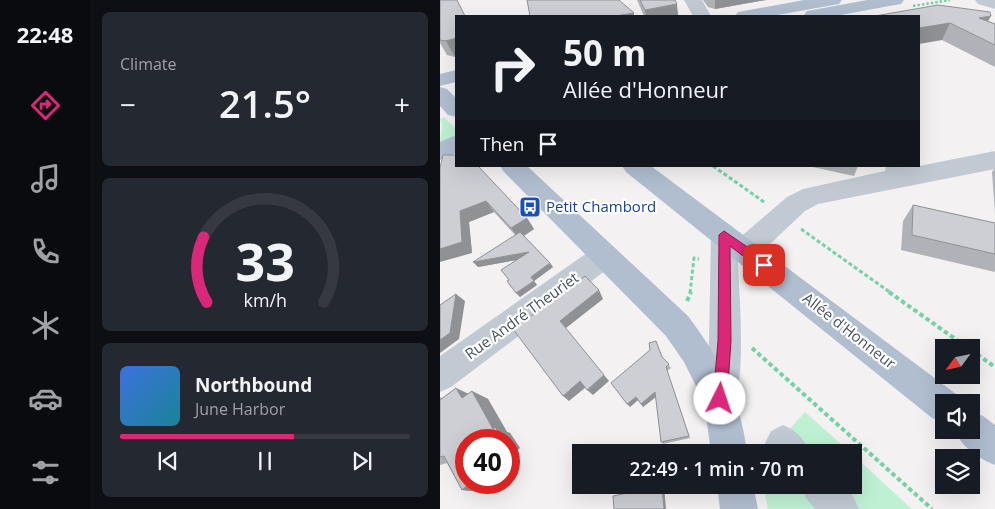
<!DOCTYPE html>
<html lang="en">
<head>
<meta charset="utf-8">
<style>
  :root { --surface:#171b24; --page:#242831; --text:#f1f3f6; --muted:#9ea1a6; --line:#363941; --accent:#db2777 }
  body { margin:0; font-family:"Open Sans",sans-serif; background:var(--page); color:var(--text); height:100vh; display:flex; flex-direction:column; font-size:19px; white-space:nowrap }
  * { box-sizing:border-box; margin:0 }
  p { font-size:16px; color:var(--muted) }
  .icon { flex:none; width:28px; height:28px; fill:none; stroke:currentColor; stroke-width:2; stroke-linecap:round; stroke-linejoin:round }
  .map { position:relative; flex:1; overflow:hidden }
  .sheet { display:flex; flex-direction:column; gap:12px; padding:12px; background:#0d0f14; width:350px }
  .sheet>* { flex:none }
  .hud { position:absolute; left:15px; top:15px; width:465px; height:152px; border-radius:0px; box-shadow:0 5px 20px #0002; background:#171b24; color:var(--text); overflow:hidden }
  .needle { width:32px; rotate:237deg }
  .fabs { position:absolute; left:495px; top:339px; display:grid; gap:10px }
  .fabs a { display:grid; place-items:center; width:45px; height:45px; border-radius:0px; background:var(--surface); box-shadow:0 5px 20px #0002; font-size:25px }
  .speed { position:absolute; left:15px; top:429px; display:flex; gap:10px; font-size:25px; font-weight:700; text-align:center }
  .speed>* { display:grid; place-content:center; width:65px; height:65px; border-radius:50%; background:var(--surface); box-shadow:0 5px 20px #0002; line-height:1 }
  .speed .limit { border:8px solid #d22; background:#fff; color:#111 }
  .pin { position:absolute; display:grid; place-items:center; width:42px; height:42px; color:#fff; margin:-21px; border-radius:10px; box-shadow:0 2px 8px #0006 }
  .me { position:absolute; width:55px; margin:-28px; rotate:4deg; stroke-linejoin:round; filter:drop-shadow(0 0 4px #0008) }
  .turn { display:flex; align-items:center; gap:18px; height:105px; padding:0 25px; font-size:22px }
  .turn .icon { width:65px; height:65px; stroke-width:2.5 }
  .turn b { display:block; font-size:35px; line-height:42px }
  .then { display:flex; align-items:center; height:48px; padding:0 25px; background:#0003; gap:10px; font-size:19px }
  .big { font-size:38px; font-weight:600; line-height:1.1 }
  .sheet .widget { flex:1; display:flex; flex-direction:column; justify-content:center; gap:8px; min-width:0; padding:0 18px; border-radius:8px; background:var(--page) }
  .sheet .dial { align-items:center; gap:0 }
  .dial svg { height:130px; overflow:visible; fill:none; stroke:var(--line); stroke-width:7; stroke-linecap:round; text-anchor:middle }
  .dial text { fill:var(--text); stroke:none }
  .song { display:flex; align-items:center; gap:15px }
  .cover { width:60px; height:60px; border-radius:8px; background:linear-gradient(135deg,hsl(220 70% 55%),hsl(190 70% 35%)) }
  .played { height:5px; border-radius:2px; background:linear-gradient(90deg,var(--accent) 60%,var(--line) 60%) }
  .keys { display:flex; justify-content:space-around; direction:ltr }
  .heat { display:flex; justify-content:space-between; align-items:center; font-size:28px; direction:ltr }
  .trip { position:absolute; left:132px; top:444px; width:290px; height:50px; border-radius:0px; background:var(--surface); box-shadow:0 5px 20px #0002; font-weight:600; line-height:50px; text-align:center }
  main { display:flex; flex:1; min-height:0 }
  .menu { display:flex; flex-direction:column; width:90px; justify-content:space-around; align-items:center; background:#090b0e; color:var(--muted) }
  .menu .icon { width:35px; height:35px }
  .menu .on { color:var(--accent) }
  .menu b { font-size:22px; color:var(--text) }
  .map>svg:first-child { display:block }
  .green { fill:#bef1d4 }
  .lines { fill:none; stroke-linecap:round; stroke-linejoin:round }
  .path-far2 { stroke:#75d1a8; stroke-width:2.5; stroke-dasharray:2.5 2; stroke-linecap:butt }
  .path-far1 { stroke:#75d1a8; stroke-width:3; stroke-dasharray:4 2.5; stroke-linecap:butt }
  .path { stroke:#75d1a8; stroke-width:4; stroke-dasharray:4.5 3; stroke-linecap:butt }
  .minor { fill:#c1cad3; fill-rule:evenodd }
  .major { fill:#b0bed0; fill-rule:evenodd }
  .wall { fill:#b0b2b7 }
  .shaded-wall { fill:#909195 }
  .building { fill:#cdcfd5; stroke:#909195 }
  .route { fill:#db2777; stroke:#8e194d }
  .labels { text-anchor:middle; stroke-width:4.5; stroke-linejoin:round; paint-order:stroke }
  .transit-label { font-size:15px; fill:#164399; stroke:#fff; text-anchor:start }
  .street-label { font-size:15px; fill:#48535f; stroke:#fff }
</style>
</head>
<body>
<main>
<nav class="menu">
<b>22:48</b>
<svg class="icon on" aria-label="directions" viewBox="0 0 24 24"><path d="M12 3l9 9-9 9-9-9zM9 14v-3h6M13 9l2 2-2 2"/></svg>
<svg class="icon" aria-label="music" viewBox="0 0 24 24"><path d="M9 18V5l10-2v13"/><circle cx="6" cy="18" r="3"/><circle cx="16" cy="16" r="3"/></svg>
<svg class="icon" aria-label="phone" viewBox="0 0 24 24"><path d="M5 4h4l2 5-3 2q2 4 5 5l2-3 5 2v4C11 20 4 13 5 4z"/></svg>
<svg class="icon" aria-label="climate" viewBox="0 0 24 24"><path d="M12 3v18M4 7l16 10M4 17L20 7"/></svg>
<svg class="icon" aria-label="car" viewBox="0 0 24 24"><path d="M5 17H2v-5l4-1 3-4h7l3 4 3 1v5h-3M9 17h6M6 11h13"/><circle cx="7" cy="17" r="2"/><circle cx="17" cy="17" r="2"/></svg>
<svg class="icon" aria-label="filters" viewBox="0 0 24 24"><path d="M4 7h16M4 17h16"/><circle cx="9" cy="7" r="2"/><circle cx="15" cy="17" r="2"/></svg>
</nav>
<section class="sheet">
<div class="widget"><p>Climate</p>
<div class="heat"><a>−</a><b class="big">21.5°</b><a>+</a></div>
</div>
<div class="widget dial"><svg viewBox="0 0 100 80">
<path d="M14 69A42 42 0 1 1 86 69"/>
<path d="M14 69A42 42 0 0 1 12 29" stroke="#db2777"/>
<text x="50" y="56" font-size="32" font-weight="700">33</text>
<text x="50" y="72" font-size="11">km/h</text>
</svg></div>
<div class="widget">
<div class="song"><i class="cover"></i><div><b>Northbound</b><p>June Harbor</p></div></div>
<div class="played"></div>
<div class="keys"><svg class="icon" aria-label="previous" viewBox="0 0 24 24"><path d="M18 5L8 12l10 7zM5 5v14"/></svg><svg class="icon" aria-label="pause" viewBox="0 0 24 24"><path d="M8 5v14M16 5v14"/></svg><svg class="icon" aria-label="next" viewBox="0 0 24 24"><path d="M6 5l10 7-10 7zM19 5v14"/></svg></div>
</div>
</section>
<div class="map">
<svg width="555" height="509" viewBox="0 0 555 509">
  <rect width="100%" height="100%" fill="#f3f1f1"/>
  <path class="green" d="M4,117L16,129V135L0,143L2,125L0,119Z
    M365,412L410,452H329Z
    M414,456L472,509H328L323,485H414Z"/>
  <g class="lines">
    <path class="path-far2" d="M473,6L510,0"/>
    <path class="path-far1" d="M273,166L324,202
      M361,229L451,293
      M250,293L254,258L259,259"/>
    <path class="path" d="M449,292L528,348
      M247,301L251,292
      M312,348L492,509
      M531,350L555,367"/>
    <path class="minor" d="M244,0H262L271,16H253Z
      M535,0H555V9L538,4Z
      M555,151V169L378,204L365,211L315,258L305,262L298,259C299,300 307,375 292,411L280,416L268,411L263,399L269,341L271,235L275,227L284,224L293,227L297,240L347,197L363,189L445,171L446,166H479Z
      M164,244L174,248L178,256L174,264L11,387L0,392V356L154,248Z
      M343,425C357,431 364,438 369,452H329L325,443L331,431Z
      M361,485H404L413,496L419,509H375L366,498Z"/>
    <path class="major" d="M364,0H402L399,4L393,5L332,16H295L298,12L304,11Z
      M427,0H464L461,4L455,5L395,16L364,15L367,11L373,10Z
      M16,70V82L0,86V74Z
      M0,87L7,89L16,98V117L8,115L0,106Z
      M16,135V153L0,160V142Z
      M60,166H87L248,316C281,360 300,397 307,452H271L264,402L244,362L226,336L64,172Z
      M182,166H211L516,394L519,402H504V423L492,418L186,172Z
      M531,411L543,416L555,425V465C538,458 521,447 515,430H531Z
      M277,485H313L318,509H280Z"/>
  </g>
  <path class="wall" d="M0,0L15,57L7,55L0,43Z
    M197,0H235L238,15L231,16H204Z
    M263,0H326L275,9L268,7Z
    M479,16L548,21L555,24V67L502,40Z
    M368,166H418L414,176Z
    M0,168L87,218L94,229L84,236L110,263L113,267L94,281L97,285L80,297L69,280L77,260L38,267L75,235L54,212L29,222L32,253Z
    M555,168V213L552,172Z
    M473,205L555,223V272L461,250L463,221Z
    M222,357L231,368L227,371L250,438L223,444L221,442L216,397L203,407L198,400L190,407Z
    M16,388L28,394L32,391L48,399L67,432L70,433L80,448L71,455L78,467L54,488L46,487L41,492L22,490L7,463L0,465V397L2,398Z"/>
  <path class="shaded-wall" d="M275,0H326L275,9Z
    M237,4L238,15L231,16H206L205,10Z
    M194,13V16H175Z
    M551,16L541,33L539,18Z
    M510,23L502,40L479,44V28Z
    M16,38V57H15L6,41Z
    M46,201L54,212L29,222L32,253L0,262V249L20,211Z
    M87,218L94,229L79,239L71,228Z
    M89,252L93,257L38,267L33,262Z
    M110,263L113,267L94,281L97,285L80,297L76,293L91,277Z
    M159,290L163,299L126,328L120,321Z
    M16,294L25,301L19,339L0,353V340Z
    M164,375L169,381L153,395L147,390Z
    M140,381L146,387L129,401L123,396Z
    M16,388L33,396L22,398Z
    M32,391L48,399L67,432L70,433L80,448L71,455L78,467L69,475V440H63L53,429Z
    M215,392L217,396L203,407L201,404Z
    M196,397L198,400L190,407L187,404Z
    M31,482H60L54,488L46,487L41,492L22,490Z
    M222,486L224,487L226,509H224Z"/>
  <path class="building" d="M0,0H17L25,16H16V38L6,41L0,40Z
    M87,0H179L194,13L175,16H90Z
    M200,0H235L237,4L205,10Z
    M498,5L550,12L551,16L539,18L555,24V45L510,23L479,28V16H435Z
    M3,155H16V166H38L87,218L71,228L46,201L20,211L22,242L0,249V168Z
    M473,205L555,223V254L472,235Z
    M80,232L110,263L91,277L94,281L76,293L67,281L69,280L61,270L89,252L33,262Z
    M145,276L159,290L120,321L164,375L147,390L140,381L123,396L73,329Z
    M16,294L10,333L0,340V305Z
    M216,341L222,357L229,364L226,367L249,436L221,442L215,392L201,404L196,397L187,404L171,383L210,350L209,343Z
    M16,388L22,398L32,391L53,429L55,427L63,440H26V482H31L22,490L4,456L0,457V400Z
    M34,482H40L36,486Z
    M222,486L224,509H174L173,496Z"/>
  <path class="route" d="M284,231L328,261L330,265L328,269H320L290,246L291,341L287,399L285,404L280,406L275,404L273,399L278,341L279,235Z"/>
  <defs>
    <g id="bus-square" transform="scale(1.125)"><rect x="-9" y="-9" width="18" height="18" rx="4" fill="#1a4fb4" stroke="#fff"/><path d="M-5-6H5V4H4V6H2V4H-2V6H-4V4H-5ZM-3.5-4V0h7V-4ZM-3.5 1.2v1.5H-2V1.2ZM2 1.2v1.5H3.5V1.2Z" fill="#fff"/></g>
  </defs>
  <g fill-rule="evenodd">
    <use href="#bus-square" x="90" y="207"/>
  </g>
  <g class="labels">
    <g class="transit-label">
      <text x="106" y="212">Petit Chambord</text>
    </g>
    <g class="street-label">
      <text transform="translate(82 316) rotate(-36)" y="5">Rue André Theuriet</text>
      <text transform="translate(409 331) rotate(38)" y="5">Allée d'Honneur</text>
    </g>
  </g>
</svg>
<div class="fabs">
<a><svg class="needle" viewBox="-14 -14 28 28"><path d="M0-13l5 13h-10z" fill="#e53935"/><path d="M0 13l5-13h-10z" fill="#9ea1a6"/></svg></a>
<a><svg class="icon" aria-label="sound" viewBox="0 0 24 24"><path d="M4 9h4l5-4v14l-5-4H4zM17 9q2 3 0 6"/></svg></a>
<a><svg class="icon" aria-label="layers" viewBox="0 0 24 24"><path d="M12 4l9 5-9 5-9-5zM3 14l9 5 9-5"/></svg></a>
</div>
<div class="speed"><div class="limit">40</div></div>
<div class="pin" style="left:324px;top:265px;background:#d93025"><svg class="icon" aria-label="arrive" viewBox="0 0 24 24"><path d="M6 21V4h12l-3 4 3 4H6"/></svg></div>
<svg class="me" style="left:280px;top:399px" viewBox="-20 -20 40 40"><circle r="19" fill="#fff"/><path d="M0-13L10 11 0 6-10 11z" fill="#db2777"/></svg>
<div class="trip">22:49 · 1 min · 70 m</div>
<div class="hud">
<div class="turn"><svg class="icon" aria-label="right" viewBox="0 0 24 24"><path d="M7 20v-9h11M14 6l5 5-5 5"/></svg><div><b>50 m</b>Allée d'Honneur</div></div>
<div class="then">Then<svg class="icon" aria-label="arrive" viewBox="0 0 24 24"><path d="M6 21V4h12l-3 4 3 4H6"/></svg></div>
</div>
</div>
</main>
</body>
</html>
